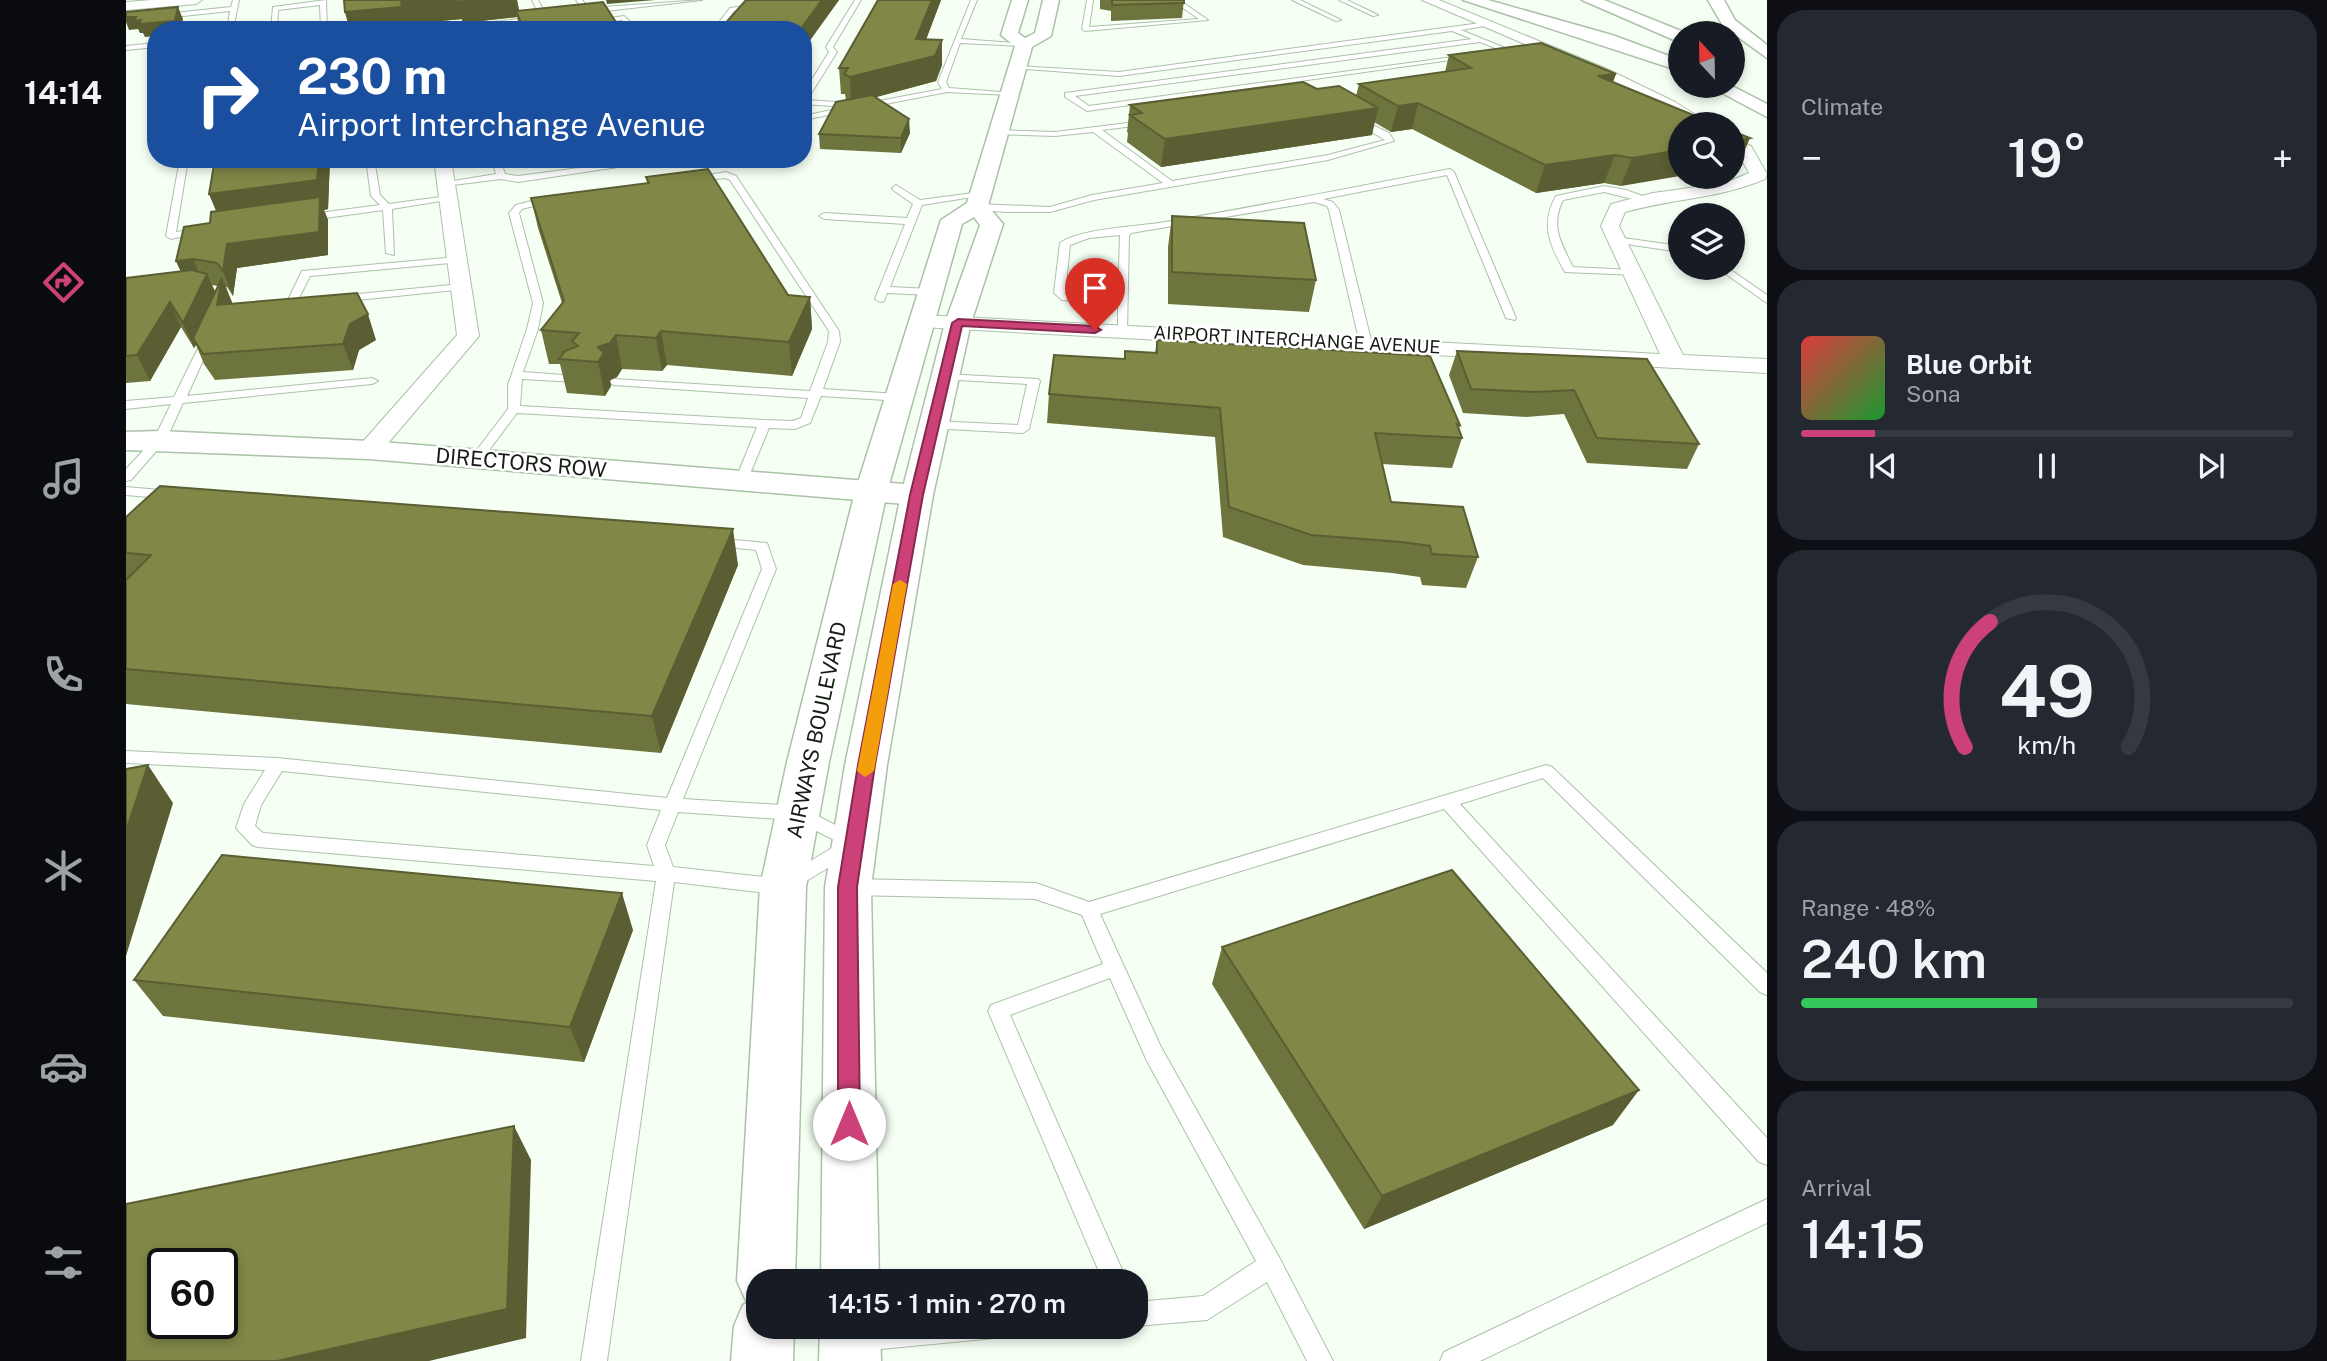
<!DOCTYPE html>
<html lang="en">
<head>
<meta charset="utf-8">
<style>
  :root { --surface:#171b24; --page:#242831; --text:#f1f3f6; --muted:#9ea1a6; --line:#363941; --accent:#cc4177 }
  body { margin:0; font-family:"Public Sans",sans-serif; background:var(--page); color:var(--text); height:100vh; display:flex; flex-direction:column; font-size:26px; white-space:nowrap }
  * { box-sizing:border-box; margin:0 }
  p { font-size:23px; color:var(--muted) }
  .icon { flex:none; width:38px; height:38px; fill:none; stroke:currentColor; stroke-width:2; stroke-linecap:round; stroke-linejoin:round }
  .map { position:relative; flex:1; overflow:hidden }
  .side { display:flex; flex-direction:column; gap:10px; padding:10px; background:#0d0f14; width:560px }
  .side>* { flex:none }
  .hud { position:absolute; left:21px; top:21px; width:665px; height:147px; border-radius:28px; box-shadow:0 4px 10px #0003; background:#1a4fa0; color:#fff; overflow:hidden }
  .needle { width:46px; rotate:338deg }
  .buttons { position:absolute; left:1542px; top:21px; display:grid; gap:14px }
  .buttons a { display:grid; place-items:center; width:77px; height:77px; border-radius:50%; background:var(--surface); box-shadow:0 4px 10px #0003; font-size:35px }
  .speed { position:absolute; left:21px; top:1248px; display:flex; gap:14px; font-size:35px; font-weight:700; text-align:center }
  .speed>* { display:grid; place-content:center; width:91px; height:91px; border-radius:50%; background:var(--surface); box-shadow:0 4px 10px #0003; line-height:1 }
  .speed .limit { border:4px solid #111; border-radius:10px; background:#fff; color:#111 }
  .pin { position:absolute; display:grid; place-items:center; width:60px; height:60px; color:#fff; margin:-72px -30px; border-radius:50% 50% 50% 0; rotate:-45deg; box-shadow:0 0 7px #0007 }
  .pin .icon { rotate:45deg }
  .me { position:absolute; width:77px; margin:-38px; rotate:0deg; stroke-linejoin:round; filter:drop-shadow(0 0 5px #0008) }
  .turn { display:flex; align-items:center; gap:24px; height:147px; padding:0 35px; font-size:32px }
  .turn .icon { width:91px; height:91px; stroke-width:2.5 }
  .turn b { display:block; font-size:49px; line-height:60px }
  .big { font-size:52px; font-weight:600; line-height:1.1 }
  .side .widget { flex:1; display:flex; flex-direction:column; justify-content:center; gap:10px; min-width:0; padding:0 24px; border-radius:28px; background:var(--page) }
  .side .dial { align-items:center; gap:0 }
  .dial svg { height:182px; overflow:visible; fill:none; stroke:var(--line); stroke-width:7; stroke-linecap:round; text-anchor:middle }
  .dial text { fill:var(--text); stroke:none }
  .song { display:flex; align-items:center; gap:21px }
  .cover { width:84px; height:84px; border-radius:10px; background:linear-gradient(135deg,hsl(0 70% 55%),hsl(130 70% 35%)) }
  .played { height:7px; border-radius:4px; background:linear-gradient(90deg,var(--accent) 15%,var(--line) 15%) }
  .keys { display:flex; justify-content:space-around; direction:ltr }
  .heat { display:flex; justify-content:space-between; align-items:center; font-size:38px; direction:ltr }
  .charge { height:10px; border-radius:5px; background:linear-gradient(90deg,#34c759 48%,var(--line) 0) }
  .trip { position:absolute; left:620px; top:1269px; width:402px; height:70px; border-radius:28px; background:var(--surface); box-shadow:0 4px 10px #0003; font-weight:600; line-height:70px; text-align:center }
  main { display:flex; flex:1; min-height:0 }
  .dock { display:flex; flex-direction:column; width:126px; justify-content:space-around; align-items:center; background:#090b0e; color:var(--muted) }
  .dock .icon { width:49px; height:49px }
  .dock .on { color:var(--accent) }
  .dock b { font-size:32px; color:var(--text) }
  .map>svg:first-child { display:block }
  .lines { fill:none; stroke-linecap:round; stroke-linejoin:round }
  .lane-casing { stroke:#abc2a8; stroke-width:2 }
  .street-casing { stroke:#abc2a8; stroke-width:2 }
  .secondary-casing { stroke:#abc2a8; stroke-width:3 }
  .primary-casing { stroke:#abc2a8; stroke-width:3 }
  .lane { fill:#fff; fill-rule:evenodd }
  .street { fill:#fff; fill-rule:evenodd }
  .secondary { fill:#fff; fill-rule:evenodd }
  .primary { fill:#fff; fill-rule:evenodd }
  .wall { fill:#6e743d; fill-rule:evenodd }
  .shaded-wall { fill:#5a5e32 }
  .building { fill:#808747; stroke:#5a5e32; stroke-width:2; fill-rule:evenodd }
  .route { fill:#cc4177; stroke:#852a4d; stroke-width:2 }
  .slow { fill:#f59e0b }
  .labels { text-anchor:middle; stroke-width:5; stroke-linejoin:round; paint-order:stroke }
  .far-street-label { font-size:18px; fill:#151d14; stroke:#fff }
  .street-label { font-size:21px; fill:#151d14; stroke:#fff }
</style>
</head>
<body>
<main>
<nav class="dock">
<b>14:14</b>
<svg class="icon on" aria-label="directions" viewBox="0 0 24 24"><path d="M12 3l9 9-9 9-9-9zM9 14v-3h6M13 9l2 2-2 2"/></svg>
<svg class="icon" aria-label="music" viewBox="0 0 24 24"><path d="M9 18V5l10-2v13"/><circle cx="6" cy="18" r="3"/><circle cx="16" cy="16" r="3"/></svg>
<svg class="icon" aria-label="phone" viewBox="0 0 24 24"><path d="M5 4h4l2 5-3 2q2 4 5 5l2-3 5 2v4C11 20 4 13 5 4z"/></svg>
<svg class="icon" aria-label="climate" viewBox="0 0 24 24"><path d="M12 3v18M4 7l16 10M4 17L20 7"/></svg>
<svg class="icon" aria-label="car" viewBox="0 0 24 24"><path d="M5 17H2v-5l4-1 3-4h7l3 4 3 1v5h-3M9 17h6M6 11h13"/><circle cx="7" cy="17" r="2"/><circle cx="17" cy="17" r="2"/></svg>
<svg class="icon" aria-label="filters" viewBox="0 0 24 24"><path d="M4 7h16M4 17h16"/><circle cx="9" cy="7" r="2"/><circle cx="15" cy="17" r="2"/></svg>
</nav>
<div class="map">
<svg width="1641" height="1361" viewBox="0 0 1641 1361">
  <rect width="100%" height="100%" fill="#f5fff4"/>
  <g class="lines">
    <g class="lane-casing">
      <path id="lane" d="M107,0H113L107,30H101L104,11L0,22V18L105,7Z
        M200,0L201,30H195L194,5L152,10L151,30H145L147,7Z
        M406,0H412L420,15L413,20L327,30H302L409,17L413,14Z
        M450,0H456L463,8L576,0L471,12L459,11Z
        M729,0H735L707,47L711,52L681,100L723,103L721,107L816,89L812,82L845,0H851L835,39L901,44L898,46L834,43L820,82L823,88L888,93L884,95L821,92L677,120V116L720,107L677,104V94L703,52L700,47Z
        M961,0H967L963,27L1073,19L1051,4L999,0H1053L1082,20L959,31L956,29Z
        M1166,0H1174L1215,20L1210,21Z
        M1213,0H1221L1252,15L1247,16Z
        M633,4L635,7L608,11L594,30H587L604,8Z
        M498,16L513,30H506L496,20L466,23L463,21Z
        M1362,22L1364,25L1335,30L1384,50V52L1369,54V52L1374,50L1354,42L949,96L963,106L1342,55L1346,57L961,111L939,97V93L1346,39L1326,31L993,76L887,68L891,66L993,72Z
        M412,24L414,27L377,30L380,28Z
        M30,43V47L0,50V46Z
        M1229,116L1263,133L1268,141L1202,160L968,200L924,212H881L851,210L846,207L851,204L924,207L966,195L1037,183L967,132L929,136L869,134L872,130L929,132L1026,120L1023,124L976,130L1046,181L1202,155L1259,140L1226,120Z
        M54,159H62L50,232L76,228L81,231L45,239L40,236Z
        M240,159H248L254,195L263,204L322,196L327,199L266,209L268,255L260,253L257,210L178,221L173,218L178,215L254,205L245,196Z
        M366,159H374L379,174L392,176L521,159H546L392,182L375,179L319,186L315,183L370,174Z
        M1324,169L1328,172L1390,318L1389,320L1380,318L1321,175L1197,199L1207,202L1213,210L1246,344L1244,346L1234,344L1203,210L1201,206L1188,202L1005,233L1003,236L1001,333L992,331V305L936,300L928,293L934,243C955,228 1011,227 1039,222C1135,206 1228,187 1324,169ZM994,235L992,298L939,294L944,245L963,238Z
        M600,172L610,176L713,331L714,342L697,389L772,394L776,395V401L695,396L684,423L669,429L643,428L621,481L615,485L609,481L631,427L391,413L354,462H346L344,459L382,409V385L401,329L407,303L383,213L390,205L428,195L431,196V200L396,209L393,213L417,303L412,329L397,372L451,376L457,379L451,382L396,379L394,406L638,420L667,421L675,418L682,398L488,385L482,382L488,379L684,391L702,342L703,331L604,180L599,178L568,181L564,178Z
        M770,185L794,200L855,192L859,195L796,205L764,287L804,289L809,292L804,295L761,293L758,301L754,302L749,299L779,224L698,219L693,216L698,213L781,218L787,204L767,190L766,188Z
        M1478,186L1500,190L1528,200L1523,203L1478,192L1437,200C1424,226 1435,243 1447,267L1506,270L1511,273L1510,275L1439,272C1424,246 1414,224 1430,196Z
        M1490,237L1554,246V252L1487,242V238Z
        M331,257L335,258V262L184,276L173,298L186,299V303L166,305L161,302L176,271Z
        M1591,268H1602L1641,295V303Z
        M335,284L340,287L339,289L212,302L207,299L212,296Z
        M83,333L88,336L61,396L246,378L252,381L246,384L57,403L40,440L5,480L0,481V469L28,439L45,404L0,409V401L48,397L78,336Z
        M819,374L912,379L914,381L903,429L897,433L803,428L801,425L807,421L892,425L901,384L815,379V375Z
        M0,487L45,491L52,495L45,499L0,495Z
        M587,538L641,543L650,569L557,799L672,806L735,838L738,843L735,848L657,895L548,882L481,1361H455L530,881L132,847L126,845L110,828L118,804L139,770L0,763V751L151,758L541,798L636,569L630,550L582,545L580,542L582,539ZM156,771L535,810L521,845L528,866L137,833L129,826L135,805ZM552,812L669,820L714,843L655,879L547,867L539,845Z
        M1420,765L1426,767L1641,973V995L1634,992L1417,778L1334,804L1641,1138V1165L1633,1162L1318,809L974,914L1035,1047L1153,1257L1207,1361H1181L1141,1282L1081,1320L1010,1326V1302L1077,1296L1130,1261L1021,1061L984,978L884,1015L1001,1281H977L862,1011L865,1005L977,964L956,915L909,899L726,895L719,892L717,887L719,882L726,879L910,883L963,902Z
        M1641,1199V1223L1354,1361H1314L1318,1352Z
        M734,1327V1326H881L878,1335L869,1338L734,1351L725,1348L722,1339L725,1330Z"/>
    </g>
    <g class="street-casing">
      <path id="street" d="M26,0H76L70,4L0,10V2Z
        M1296,0H1313L1481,69L1549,102L1584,124H1565L1471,75Z
        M1606,138L1625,146L1641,174L1639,179C1592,199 1548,198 1499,212L1493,226L1557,355L1641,359V373L795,327L784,321L795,315L1534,354L1475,226L1485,204L1527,193L1599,183L1623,173L1612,153L1606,150Z
        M308,159H325L353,336L252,455H234L230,450L234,445L331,335Z"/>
    </g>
    <g class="secondary-casing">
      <path id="secondary" d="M34,431L243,441L791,485L802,488L807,495L802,502L791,505L243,459L0,450V432Z"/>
    </g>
    <g class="primary-casing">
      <path id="primary" d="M886,0H902L892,33L899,38L909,33L917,0H933L925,36L906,47L862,206L877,224L845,323L807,495L761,765L745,887L753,1281H695L699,887L719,765L775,495L819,323L854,225L848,217L836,224L761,492L703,762L680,887L669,1281H632V1326H668L667,1361H605L608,1326L617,1305L621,1303L611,1281L634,887L661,762L729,492L815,220L841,203L889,46L875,35Z
        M1337,0H1362L1486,35L1554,60V71Z
        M1456,0H1478L1560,33H1554V41L1548,40Z
        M1582,0H1598L1609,20L1641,45V58L1597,26Z
        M1583,86H1606L1641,104V117Z
        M694,1326H754L755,1361H693Z"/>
    </g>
    <use href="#lane" class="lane"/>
    <use href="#street" class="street"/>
    <use href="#secondary" class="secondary"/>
    <use href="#primary" class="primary"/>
  </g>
  <path class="wall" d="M218,0H391L393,10L495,30H394L391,17L337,23L336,19L282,24L283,30H224L219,12Z
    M620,0H713L677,50V30H596V27Z
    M752,0H815L800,40L816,65L810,81L749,97L784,133L775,153L694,149L693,134L720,100L719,94H715L713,68Z
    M974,0H1058L1056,18L985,21V11L974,9Z
    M1323,55L1487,83L1589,124L1495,186L1478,183L1410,193L1286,129L1265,132L1248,122L1246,135L1035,167L1001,142L1002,133L1001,132L1004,105L1191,89L1230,96L1233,84L1319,72Z
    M89,159H204L202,209L198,210L202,220V255L111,268L107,296L101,287H100L106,304L250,340L233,350L227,370L89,380L78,364L70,345L68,348L55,327L24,381L0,383V278L55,272L50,261L84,223L90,211L83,194ZM86,285L92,286L89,291Z
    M520,177L662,295L684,297L686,329L666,376L541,365L536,371L496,369L491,377L484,380L485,386L479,396L441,393L434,364H423L415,330L436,303L412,228L405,198L521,183Z
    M1046,216L1190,280L1183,312L1042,304V247Z
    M1031,340L1334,425L1333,429L1336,438L1326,468L1256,464L1265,502L1352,557L1340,588L1296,585L1294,577L1266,573L1177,565L1097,537L1089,437L921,423L923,394L998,359L1029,353Z
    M1331,351L1521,359L1573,444L1561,469L1461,463L1438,414L1400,417L1337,413L1323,375Z
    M0,517L612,565L535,753L0,704Z
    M507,930L458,1062L37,1016L8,980Z
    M1096,947L1487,1125L1238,1229L1086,984Z"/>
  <path class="shaded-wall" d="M297,0H331L336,19L282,24L283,30H224L219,12L275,2Z
    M337,0H391L394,16L390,11L391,17L337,23L331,1Z
    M480,0H529L481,4Z
    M696,0H713L677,50V30H674Z
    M806,0H815L792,60L816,40V65L810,81L725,104L724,77L790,39Z
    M52,7L57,19L55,30H30V36L19,37L17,33H14L12,29L3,30L0,22V17H10L15,20Z
    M1490,74L1481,99L1472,76Z
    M1292,103L1286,129L1265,132L1272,106Z
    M1252,108L1246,135L1035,167L1039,139Z
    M783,119L784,133L775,153V138Z
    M1624,138L1612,166L1606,167V141Z
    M1554,150V176L1495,186L1506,158Z
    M1489,155L1478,183L1410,193L1419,165Z
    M193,159H204L202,209L198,210L202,220V255L111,268L107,296L97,271L96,223L83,194Z
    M397,159H451L398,166Z
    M67,259L77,282L81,274L92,298L67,338L70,345L68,348L57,323L61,285L50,261Z
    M96,278L106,302L102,330L91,305Z
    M684,297L686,329L666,376L663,342Z
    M44,302L55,327L24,381L11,355Z
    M242,314L250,340L233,350L227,370L217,344L224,324Z
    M535,331L541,365L536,371L530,338Z
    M490,335L496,369L491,377L484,380L485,386L479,396L472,362V347Z
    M607,529L612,565L535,753L526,716Z
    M22,765L47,803L0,956V831Z
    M496,893L507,930L458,1062L444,1027Z
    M1513,1090L1487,1125L1238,1229L1256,1196Z
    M388,1126L405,1160L400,1338L303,1361H151Z"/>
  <path class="building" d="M218,0H297L275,2L276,7L219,12Z
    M620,0H696L674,30H619L620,28L596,27Z
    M752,0H806L790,39L816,40L809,56L724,77L718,74L722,68H713Z
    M986,0H1058V3L986,5Z
    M477,2L495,30H398L390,11Z
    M52,7L49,21L13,24L15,20L8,21L10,17H0V12Z
    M1415,43L1490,74L1472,76L1589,124H1554V150L1506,158L1489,155L1419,165L1292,103L1272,106L1233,84L1345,68L1323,55Z
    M1177,82L1191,89L1213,86L1252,108L1039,139L1004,115L1016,113L1004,105Z
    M746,95L783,119L775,138L693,134L710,102Z
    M1606,131L1624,138L1606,141Z
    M89,159H193L191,180L83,194Z
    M582,169L662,295L684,297L663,342L535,331L530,338L490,335L484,343L472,347L478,353L472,362L433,359L439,351L452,346L446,341L453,333L415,330L438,301L405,198L523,183L520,177Z
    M194,197L193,232L101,244L97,271L91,263L67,259L50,261L58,227L84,223L85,212Z
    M1046,216L1178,223L1190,280L1046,272Z
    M66,270L81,274L57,323L44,302L11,355L0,356V278Z
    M96,278L91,305L231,293L242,314L224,324L217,344L77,354L67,338Z
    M1031,340L1304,356L1334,425L1331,424L1336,438L1249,433L1265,502L1337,507L1352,557L1306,554L1304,546L1276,542L1185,535L1103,507L1094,408L923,394L928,355L999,359V351L1031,353Z
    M1331,351L1521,359L1573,444L1471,438L1448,390L1409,392L1345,389Z
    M34,486L607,529L526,716L0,669V580L25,555L0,553V517Z
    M22,765L0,831V769Z
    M96,855L496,893L444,1027L8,980Z
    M1326,870L1513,1090L1256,1196L1096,947Z
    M388,1126L381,1309L151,1361H0V1204ZM37,1264H96V1323H37Z"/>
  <path class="route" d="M832,319L969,326L975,330L969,333L836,326L797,495L749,765L731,887L734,1124L731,1131L723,1134L715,1131L712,1124V887L732,765L784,495L826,323Z"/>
  <path class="slow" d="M774,580L781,584L748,771L739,777L731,771L767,584Z"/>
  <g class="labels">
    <g class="far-street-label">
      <text transform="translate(1171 340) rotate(3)" y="6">AIRPORT INTERCHANGE AVENUE</text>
    </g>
    <g class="street-label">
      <text transform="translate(395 463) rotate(5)" y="7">DIRECTORS ROW</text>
      <text transform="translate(691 730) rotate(-78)" y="7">AIRWAYS BOULEVARD</text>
    </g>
  </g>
</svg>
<div class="buttons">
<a><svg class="needle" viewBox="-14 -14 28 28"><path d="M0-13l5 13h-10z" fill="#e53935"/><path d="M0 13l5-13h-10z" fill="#9ea1a6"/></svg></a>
<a><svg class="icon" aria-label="search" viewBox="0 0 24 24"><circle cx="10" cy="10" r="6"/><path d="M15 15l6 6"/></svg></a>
<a><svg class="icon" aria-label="layers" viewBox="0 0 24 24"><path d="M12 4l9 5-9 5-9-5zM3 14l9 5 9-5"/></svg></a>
</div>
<div class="speed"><div class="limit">60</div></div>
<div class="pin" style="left:969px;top:330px;background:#d93025"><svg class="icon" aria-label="arrive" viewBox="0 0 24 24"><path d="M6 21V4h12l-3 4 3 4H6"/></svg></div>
<svg class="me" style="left:723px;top:1124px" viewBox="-20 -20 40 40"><circle r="19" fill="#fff"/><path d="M0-13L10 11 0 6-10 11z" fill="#cc4177"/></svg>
<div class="trip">14:15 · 1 min · 270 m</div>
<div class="hud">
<div class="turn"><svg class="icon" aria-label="right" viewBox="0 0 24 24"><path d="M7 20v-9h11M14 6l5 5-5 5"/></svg><div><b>230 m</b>Airport Interchange Avenue</div></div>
</div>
</div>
<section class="side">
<div class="widget"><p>Climate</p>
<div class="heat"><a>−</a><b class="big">19°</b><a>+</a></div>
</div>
<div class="widget">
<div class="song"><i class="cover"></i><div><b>Blue Orbit</b><p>Sona</p></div></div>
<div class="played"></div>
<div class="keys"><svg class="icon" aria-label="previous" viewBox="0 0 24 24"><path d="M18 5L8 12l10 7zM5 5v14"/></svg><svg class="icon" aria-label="pause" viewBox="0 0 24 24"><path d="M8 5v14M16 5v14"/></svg><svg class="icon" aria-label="next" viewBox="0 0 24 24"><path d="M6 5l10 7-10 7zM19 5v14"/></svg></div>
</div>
<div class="widget dial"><svg viewBox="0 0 100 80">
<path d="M14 69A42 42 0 1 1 86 69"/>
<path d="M14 69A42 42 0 0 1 25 14" stroke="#cc4177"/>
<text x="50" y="56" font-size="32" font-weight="700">49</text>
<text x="50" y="72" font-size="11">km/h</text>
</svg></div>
<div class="widget"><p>Range · 48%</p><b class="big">240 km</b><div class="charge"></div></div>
<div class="widget"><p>Arrival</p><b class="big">14:15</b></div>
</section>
</main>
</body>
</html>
